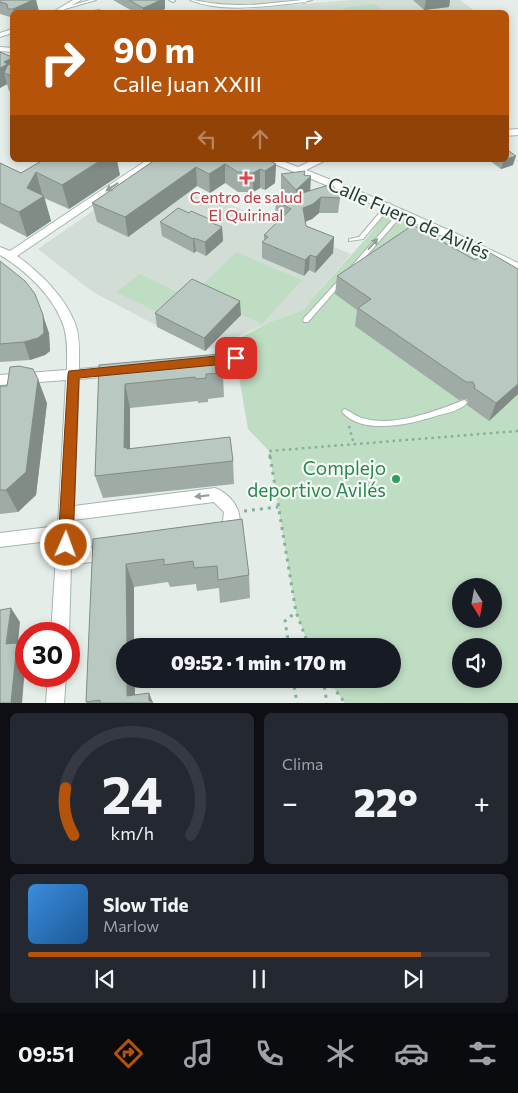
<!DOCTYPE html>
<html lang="es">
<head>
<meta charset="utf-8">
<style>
  :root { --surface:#171b24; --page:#242831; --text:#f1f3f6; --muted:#9ea1a6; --line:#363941; --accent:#b45309 }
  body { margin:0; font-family:Commissioner,sans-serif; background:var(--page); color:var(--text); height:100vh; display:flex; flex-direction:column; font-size:19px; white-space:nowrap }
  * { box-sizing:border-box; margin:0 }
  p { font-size:16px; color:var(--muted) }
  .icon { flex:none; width:28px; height:28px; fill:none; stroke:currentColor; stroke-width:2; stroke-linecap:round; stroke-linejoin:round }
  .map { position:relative; height:703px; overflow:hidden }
  .drawer { display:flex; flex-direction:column; gap:10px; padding:10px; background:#0d0f14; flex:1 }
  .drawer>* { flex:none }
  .top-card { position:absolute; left:10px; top:10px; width:499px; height:152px; border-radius:8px; box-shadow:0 2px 8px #0003; background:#b45309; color:#fff; overflow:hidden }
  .needle { width:32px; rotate:169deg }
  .controls { position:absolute; left:452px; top:578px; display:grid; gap:10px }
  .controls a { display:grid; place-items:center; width:50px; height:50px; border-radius:50%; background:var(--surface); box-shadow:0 2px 8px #0003; font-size:25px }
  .speed { position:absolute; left:15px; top:622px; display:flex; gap:10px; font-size:25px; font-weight:700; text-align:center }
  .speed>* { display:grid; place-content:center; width:65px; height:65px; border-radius:50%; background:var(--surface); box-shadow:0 2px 8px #0003; line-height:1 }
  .speed .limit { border:8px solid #d22; background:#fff; color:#111 }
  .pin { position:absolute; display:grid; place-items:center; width:42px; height:42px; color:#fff; margin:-21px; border-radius:10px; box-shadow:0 2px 8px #0006 }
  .me { position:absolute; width:55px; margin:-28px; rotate:2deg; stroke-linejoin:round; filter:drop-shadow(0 0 4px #0008) }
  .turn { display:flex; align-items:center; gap:18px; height:105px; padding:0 20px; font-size:22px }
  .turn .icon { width:65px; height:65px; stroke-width:2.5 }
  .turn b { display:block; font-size:35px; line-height:42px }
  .lanes { display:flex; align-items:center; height:48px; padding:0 20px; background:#0003; justify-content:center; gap:25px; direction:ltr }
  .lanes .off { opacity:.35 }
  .big { font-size:38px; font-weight:800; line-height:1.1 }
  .drawer .card { flex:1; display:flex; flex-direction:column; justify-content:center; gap:8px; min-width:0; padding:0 18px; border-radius:8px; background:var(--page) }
  .drawer .dial { align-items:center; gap:0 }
  .dial svg { height:130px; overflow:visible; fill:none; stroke:var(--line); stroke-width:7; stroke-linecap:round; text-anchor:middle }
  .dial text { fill:var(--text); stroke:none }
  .song { display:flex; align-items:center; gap:15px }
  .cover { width:60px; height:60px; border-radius:8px; background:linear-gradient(135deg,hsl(210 70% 55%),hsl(210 70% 35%)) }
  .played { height:5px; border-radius:2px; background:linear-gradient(90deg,var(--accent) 85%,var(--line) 85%) }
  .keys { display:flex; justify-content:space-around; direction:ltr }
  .heat { display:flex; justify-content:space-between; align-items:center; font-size:28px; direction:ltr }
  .drawer .tiles { flex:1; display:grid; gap:10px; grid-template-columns:1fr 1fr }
  .card:last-child { grid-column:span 2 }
  .trip { position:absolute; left:116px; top:638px; width:285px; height:50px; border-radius:25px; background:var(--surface); box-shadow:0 2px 8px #0003; font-weight:800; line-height:50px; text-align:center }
  .dock { display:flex; height:80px; justify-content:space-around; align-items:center; background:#090b0e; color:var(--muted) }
  .dock .icon { width:35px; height:35px }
  .dock .active { color:var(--accent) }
  .dock b { font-size:22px; color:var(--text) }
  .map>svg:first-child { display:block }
  .built { fill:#d2ddd6 }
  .green { fill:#beddc2; fill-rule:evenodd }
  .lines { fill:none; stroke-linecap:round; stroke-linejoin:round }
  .service-casing { stroke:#a7b5ae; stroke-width:2 }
  .minor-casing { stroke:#a7b5ae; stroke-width:2 }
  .path-far1 { stroke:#86af9c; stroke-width:2.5; stroke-dasharray:2.5 4; stroke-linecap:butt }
  .path { stroke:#86af9c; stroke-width:3; stroke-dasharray:3 5; stroke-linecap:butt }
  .service { fill:#fff; fill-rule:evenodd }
  .minor { fill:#fff; fill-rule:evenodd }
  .wall { fill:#9faca5 }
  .shaded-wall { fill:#828c86 }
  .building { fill:#b9c8c0; stroke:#828c86 }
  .oneway { fill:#929e99 }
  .route { fill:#b45309; stroke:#753606 }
  .health-dot { fill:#e0444e; stroke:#f5f9f6; stroke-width:2 }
  .leisure-dot { fill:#2e9e5b; stroke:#f5f9f6; stroke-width:2 }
  .labels { text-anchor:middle; stroke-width:4.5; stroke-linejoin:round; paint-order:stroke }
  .far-health-label { font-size:16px; fill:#be3a42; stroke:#f5f9f6 }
  .street-label { font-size:19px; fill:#243e33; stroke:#f5f9f6 }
  .leisure-label { font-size:19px; fill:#27864d; stroke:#f5f9f6; text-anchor:end }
</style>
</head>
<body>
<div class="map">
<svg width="518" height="703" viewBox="0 0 518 703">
  <rect width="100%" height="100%" fill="#e4ede8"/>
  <path class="built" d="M198,0H297L233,7L212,5Z
    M351,0H460L476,12H212Z
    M149,172L351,254L310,301L304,310L270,322L205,351L93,292L38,249Z"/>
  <path class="green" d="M374,4L384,12H348L343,8Z
    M389,205L518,268V703H345L327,679H392V646H309L296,612L269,451L248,429L236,359L243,336L270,322L304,310L310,301L371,233ZM461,586H494V619H461ZM461,646H494V679H461Z
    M236,252L302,280L262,324L195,292Z
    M140,274L183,295L162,314L116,292Z"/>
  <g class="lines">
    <g class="service-casing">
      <path id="service" d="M90,0H96L61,10L59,9Z
        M169,0H174L175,1L173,2Z
        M190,0C197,0 203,2 210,3C219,4 228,5 237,5C262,6 287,0 312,0C305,2 296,3 288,4C258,7 219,12 190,0Z
        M99,10L103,12H89Z
        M389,203L392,205L391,206L363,239L349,241V239L359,237L387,204Z
        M402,210L404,211V213L354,270H350L349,269L350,268L400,211Z
        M340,280L343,282L342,283L308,322H304L303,320L304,318L338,281Z
        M464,400L466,401L467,403C461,410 448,413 439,415C412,424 363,436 342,412L343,410L345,409C351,412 356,416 362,418C392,428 436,411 464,400Z"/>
    </g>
    <g class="minor-casing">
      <path id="minor" d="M73,0H81L60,12H53Z
        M300,0H307V1L304,3Z
        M12,29V33L0,37V33Z
        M0,47L12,48V52L0,51Z
        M518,129V135L506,136V130Z
        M147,160H158L17,256C41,273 66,298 76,326C80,340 79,355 79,369L114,366L119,368L120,371L119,374L114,376L79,379L74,506L215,488C240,498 251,529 223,540L218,538L215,533L223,521L224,512L214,502L73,520L72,550L110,545L116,547L118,552L116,557L110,559L71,565L69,634H51L57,540L0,547V533L58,526L66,380L0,385V375L67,370C67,356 68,341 64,327C55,298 26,270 0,255V247L10,251Z
        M265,160H279L298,167L313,160H326L306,170C378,198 449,229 518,263V272L392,212Z
        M236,354L240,356L242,359L240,362L236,364L206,367L202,365L200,362L202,359L206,357Z
        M48,676H66L64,703H46Z"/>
    </g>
    <path class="path-far1" d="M349,426L354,444
      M270,457L269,451L518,431"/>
    <path class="path" d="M270,456L296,612L309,646
      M244,511L278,507
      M289,646L285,621L296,612
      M293,679L297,703
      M323,679L327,703
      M327,679L345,703"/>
    <use href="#service" class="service"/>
    <use href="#minor" class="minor"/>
  </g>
  <path class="wall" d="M0,0H36L39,12H12V22L10,17L0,14Z
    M113,0H165V9L157,12H134Z
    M413,0H450L449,7L424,10Z
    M0,52L12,57V92L9,91L7,84L0,88Z
    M43,160L120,175L69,209L44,198L51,221L27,237L0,223V163L21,173Z
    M155,160L276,164L275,183L265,190L260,188L253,192H238L225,183L210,193L197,186L128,237L97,222L92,203Z
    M489,160H506L513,165L501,169Z
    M281,174L305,175L310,191L340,198L338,213H319L312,219L305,222L306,226L334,237L333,253L315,273L309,270L304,276L262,258V242L264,241V235L281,219L275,216L276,201L287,198L281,191Z
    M160,222L214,224L222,227L223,241L206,256L196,251L194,253L162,236Z
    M475,260L518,269V394L489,421L467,405L468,402L467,399L459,400L355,326L357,310L335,294L337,276Z
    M0,261L49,333L50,351L45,355L30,360L0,362Z
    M155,313L241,315L205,351L157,327Z
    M99,365L223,373L224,397L208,399V402L198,403V401L130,408V449L233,461L234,484L103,498L95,476Z
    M0,386L47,403L36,495L18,512L0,514Z
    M242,519L249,575L250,598L220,603L219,588L197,591L196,584L170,587L168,582L134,587V646H125L135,679V695L153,703H87L86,702L93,539Z"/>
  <path class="shaded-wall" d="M33,0H36L39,12H14L13,9Z
    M161,0H165V9L157,12H143V8Z
    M426,0H450L449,7L424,10Z
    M12,58V76L4,73L7,84L0,88V68L4,62Z
    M516,156L513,165L501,169L504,160Z
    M101,160H117L120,175L69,209L62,185Z
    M225,164V183L210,193L209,174Z
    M276,164L275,183L265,190V171Z
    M196,167L197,186L128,237L125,217Z
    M260,169V188L253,192V173Z
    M305,171L304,182L311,176L310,194L295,207L296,190L304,175Z
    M36,172L43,197L44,196L51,221L27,237L19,212L27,188Z
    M321,197L319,213L312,219L302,223L303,208Z
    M214,221L215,233L222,227L223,241L206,256L205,242L212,223Z
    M334,237L333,253L315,273L316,257Z
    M194,238L196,251L194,253L193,239Z
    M310,255L309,270L304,276L305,260Z
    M240,301L241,315L205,351L204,338Z
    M43,315L49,333L50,351L45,355L30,360L24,342Z
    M38,379L47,403L36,495L18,512L6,490Z
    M125,384L130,408V460L133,472L130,462L124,448Z
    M518,384V394L489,421L496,403Z
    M126,564L134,587V646H127Z
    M11,608L20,622L18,643L26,655L22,703H11L6,644Z
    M127,679H135V703L127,696Z
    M149,693L153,703H150L149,701Z"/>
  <path class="building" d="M0,0H33L13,9H8L7,4L0,2Z
    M129,0H161L143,8Z
    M0,52L12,57V58L4,62L12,66V76L4,73L8,64L0,68Z
    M506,149L516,156L506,159Z
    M43,160H101L62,185L36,172L27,188L44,196L19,212L0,203V163L21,173Z
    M155,160H268L276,164L265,171L260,169L253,173L238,172L225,164L209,174L196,167L125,217L92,203Z
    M305,171L304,175L311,176L296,190L281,174Z
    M332,184L340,198L321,197L313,204L303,208L306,226L334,237L316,257L310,255L305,260L262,242L268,237L264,235L291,209L276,201Z
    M178,208L189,213L191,211L214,221L212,223L222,227L205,242L194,238L193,239L160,222Z
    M413,225L475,260L487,251L518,269V384L496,403L474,388L475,386L473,382H466L358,308L371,299L337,276Z
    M0,261L25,281L35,294L43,315L44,333L38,338L24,342L0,344Z
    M192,279L240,301L204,338L155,313Z
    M220,354L223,373L206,374V378L196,379L195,377L125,384L124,448L126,447L127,449L230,437L233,461L95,476L99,365Z
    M19,366L33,369L38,379L26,472L6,490H0V386H7L10,367Z
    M242,519L249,575L218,580L217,566L194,568L193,561L164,565V559L126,564L127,646H125V679H127V696L149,693V701H152V703H100V700L86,702L93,539Z
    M11,608L6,644L17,643L11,703H0V610Z"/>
  <defs><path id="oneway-solid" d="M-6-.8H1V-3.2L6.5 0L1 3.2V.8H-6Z" transform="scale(1.25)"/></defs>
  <g class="oneway">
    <use href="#oneway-solid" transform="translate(112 187) rotate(146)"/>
    <use href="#oneway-solid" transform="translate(373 244) rotate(-49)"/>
    <use href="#oneway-solid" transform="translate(202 496) rotate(174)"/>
  </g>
  <path class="route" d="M236,354L241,358L236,363L79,378L73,545L71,550L66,552L61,550L58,545L68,374L69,371Z"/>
  <path class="health-dot" d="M243.5 170.5h5v5h5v5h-5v5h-5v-5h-5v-5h5z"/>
  <circle class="leisure-dot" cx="396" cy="479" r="5"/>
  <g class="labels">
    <g class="far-health-label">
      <text x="246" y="203">Centro de salud<tspan x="246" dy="18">El Quirinal</tspan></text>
    </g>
    <g class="street-label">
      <text transform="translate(409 218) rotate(24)" y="7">Calle Fuero de Avilés</text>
    </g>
    <g class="leisure-label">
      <text x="386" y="475">Complejo<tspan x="386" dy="22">deportivo Avilés</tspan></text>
    </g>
  </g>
</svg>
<div class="controls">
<a><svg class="needle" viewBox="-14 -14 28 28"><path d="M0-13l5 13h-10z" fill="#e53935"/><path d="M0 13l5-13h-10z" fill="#9ea1a6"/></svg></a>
<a><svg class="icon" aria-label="sound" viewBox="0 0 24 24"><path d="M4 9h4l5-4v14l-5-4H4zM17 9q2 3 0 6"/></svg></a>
</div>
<div class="speed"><div class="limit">30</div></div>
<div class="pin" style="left:236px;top:358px;background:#d93025"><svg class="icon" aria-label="arrive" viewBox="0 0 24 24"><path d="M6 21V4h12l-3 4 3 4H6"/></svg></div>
<svg class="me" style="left:66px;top:545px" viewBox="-20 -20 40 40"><circle r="17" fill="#b45309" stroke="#fff" stroke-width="3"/><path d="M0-11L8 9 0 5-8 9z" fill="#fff"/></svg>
<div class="trip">09:52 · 1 min · 170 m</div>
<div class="top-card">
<div class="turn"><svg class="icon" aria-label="right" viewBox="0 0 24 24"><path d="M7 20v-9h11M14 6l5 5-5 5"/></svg><div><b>90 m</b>Calle Juan XXIII</div></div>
<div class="lanes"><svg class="icon off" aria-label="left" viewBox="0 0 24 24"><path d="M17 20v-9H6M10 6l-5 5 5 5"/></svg><svg class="icon off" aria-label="ahead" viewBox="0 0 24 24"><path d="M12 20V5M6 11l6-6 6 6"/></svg><svg class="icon" aria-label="right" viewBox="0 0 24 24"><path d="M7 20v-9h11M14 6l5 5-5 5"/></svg></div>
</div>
</div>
<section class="drawer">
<div class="tiles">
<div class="card dial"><svg viewBox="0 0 100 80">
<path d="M14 69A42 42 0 1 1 86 69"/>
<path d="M14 69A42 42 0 0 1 9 40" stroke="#b45309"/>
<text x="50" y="56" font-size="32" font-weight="700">24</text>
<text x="50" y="72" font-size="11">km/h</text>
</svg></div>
<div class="card"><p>Clima</p>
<div class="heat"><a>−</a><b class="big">22°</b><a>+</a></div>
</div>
<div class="card">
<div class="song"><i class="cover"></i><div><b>Slow Tide</b><p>Marlow</p></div></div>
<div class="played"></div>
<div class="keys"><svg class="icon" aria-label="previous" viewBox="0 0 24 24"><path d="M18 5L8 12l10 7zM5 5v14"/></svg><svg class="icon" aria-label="pause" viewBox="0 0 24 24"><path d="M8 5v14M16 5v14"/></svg><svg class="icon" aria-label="next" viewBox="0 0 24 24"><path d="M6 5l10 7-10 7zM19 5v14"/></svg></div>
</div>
</div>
</section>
<nav class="dock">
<b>09:51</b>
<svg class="icon active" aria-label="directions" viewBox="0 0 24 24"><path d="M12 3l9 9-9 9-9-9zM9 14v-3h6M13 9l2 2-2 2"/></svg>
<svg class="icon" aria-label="music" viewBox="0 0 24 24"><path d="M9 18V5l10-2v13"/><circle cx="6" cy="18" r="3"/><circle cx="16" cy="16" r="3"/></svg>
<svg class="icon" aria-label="phone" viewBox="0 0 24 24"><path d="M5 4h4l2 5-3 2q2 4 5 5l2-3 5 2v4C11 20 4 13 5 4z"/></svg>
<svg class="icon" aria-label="climate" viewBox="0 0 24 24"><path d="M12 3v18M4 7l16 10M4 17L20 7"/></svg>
<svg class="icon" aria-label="car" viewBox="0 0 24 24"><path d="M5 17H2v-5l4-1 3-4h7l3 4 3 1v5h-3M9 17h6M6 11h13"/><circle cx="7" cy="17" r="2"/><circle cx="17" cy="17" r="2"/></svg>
<svg class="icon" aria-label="filters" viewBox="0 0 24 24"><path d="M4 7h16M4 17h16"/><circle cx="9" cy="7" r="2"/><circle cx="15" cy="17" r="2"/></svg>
</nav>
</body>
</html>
